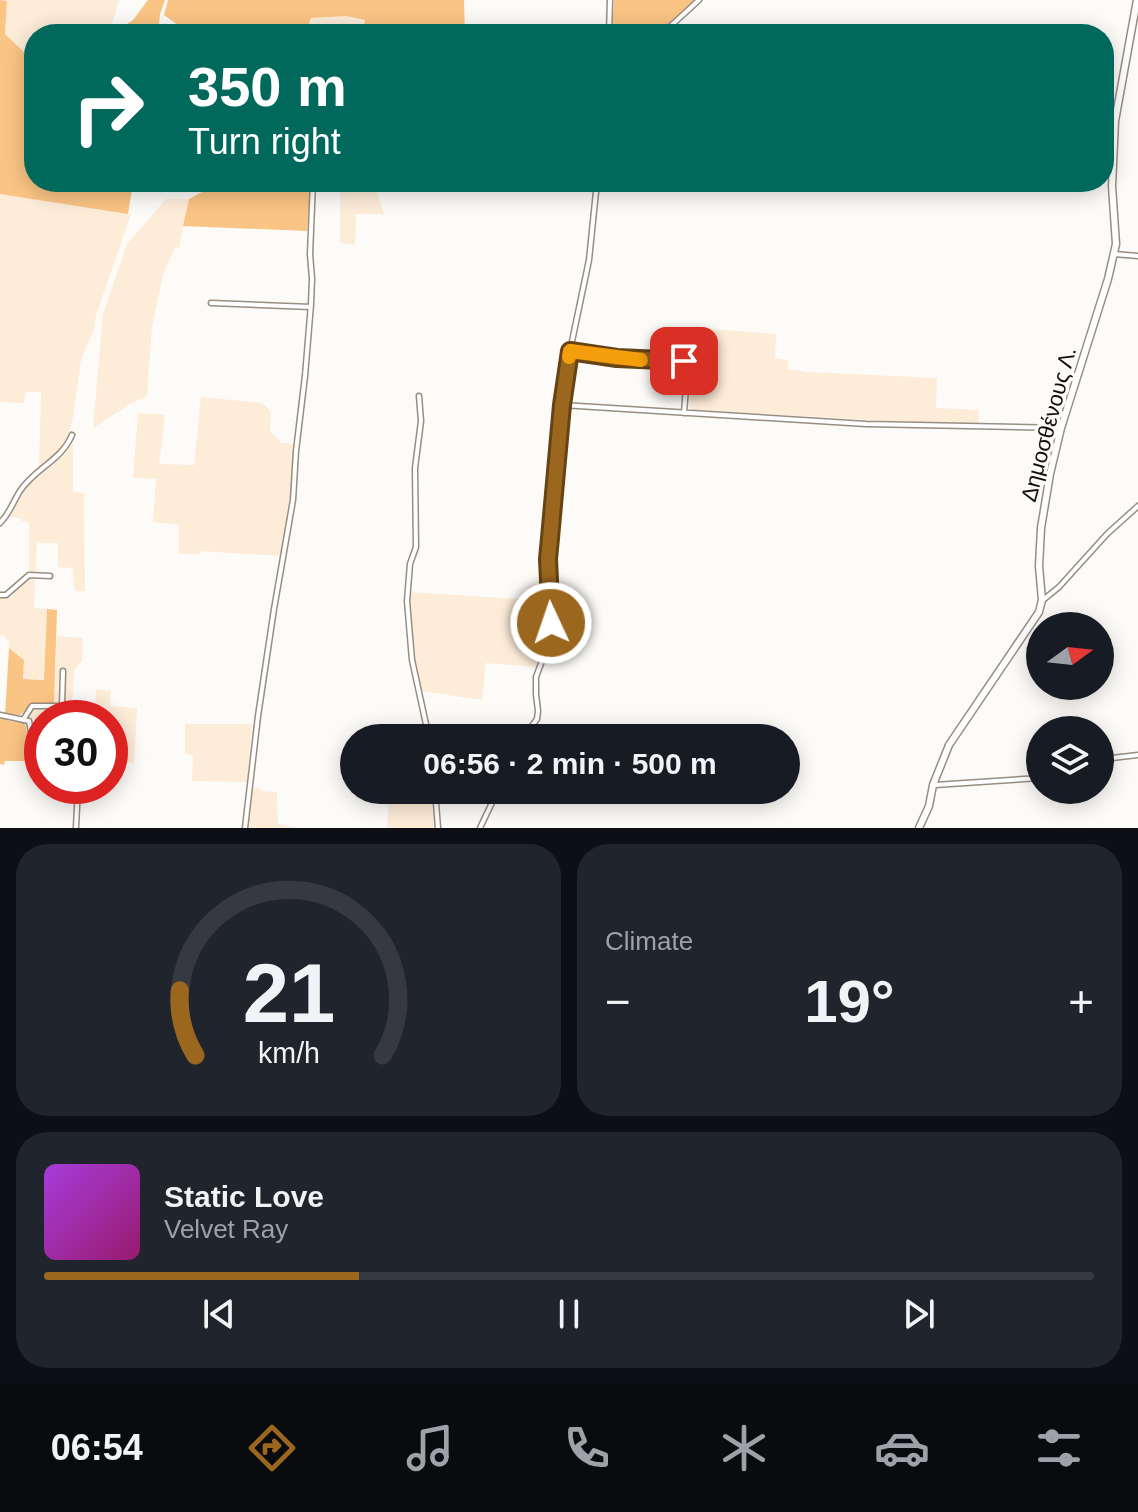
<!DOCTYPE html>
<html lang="en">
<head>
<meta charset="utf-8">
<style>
  :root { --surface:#171b24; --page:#20242c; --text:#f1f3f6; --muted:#9ea1a6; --line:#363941; --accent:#9b671e }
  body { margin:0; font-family:Arial,sans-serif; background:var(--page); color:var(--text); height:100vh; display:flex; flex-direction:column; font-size:30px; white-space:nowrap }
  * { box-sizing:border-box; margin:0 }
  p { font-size:26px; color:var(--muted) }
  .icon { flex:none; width:44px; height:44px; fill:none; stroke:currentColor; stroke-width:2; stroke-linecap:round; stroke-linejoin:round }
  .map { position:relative; height:828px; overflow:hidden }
  .details { display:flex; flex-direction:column; gap:16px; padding:16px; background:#0d0f14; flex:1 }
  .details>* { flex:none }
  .top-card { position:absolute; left:24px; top:24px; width:1090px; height:168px; border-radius:32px; box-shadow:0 4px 20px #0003; background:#00695c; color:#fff; overflow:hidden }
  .needle { width:52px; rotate:75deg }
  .buttons { position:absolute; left:1026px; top:612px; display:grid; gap:16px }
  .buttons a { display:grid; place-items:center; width:88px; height:88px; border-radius:50%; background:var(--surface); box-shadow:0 4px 20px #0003; font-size:40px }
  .speed { position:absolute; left:24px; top:700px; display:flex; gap:16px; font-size:40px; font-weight:700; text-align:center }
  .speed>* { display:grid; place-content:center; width:104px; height:104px; border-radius:50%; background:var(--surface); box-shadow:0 4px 20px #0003; line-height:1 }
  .speed .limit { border:12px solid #d22; background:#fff; color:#111 }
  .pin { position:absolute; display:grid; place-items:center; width:68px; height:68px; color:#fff; margin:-34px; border-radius:16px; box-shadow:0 4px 12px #0006 }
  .me { position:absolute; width:88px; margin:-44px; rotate:357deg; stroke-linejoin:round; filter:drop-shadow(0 0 6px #0008) }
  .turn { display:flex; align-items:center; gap:28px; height:168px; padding:0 32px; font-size:36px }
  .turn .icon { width:104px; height:104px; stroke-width:2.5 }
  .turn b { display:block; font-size:56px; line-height:68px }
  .big { font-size:60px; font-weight:800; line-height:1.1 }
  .details .card { flex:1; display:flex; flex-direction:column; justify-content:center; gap:12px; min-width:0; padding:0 28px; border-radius:32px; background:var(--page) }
  .details .dial { align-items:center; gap:0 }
  .dial svg { height:208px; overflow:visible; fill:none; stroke:var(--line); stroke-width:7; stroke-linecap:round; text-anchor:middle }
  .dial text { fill:var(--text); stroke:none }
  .song { display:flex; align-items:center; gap:24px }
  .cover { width:96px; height:96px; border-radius:12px; background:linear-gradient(135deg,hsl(280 70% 55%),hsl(320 70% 35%)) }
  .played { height:8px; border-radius:4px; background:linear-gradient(90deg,var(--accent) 30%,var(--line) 30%) }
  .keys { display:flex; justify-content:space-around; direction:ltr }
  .heat { display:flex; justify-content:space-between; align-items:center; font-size:44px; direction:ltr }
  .details .tiles { flex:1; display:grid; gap:16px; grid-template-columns:1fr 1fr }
  .card:last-child { grid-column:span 2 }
  .trip { position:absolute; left:340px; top:724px; width:460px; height:80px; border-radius:40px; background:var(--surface); box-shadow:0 4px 20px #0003; font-weight:800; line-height:80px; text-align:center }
  .menu { display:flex; height:128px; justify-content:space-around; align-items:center; background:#090b0e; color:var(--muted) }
  .menu .icon { width:56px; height:56px }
  .menu .selected { color:var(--accent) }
  .menu b { font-size:36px; color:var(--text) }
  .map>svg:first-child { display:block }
  .built { fill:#fdecd8 }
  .green { fill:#fac484 }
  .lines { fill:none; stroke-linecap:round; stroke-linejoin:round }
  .street-casing { stroke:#988d81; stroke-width:7 }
  .secondary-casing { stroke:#988d81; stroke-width:9 }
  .street { stroke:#fff; stroke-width:4 }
  .secondary { stroke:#fff; stroke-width:6 }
  .route-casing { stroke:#654314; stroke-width:20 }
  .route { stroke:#9b671e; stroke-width:14 }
  .slow { stroke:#f59e0b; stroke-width:14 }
  .labels { text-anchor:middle; stroke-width:7; stroke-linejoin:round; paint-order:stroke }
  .street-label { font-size:22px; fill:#110d09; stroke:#fdfbf8 }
</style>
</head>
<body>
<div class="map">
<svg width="1138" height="828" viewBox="0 0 1138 828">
  <rect width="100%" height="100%" fill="#fdfbf8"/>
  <path class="built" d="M7,0H119L109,34H34V55L25,53L5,34Z
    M346,16L365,20L362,34H309V23L311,17Z
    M340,182H370L375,187L384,214H356L355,245L340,243Z
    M0,194L131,214L96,315L94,329L81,360L72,423L66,442L59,453L39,468L41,392H26L24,403L0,402Z
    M166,199H189L179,248L175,247L163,275L152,326L147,396L128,405L93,428L103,314L127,244Z
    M686,327L776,334L775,358L788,360V369L807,372L937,378L936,408L979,410V423H927L698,410L689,408L693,360L683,358Z
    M201,397L262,403L271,412L270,431L281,443L293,444L290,506L281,556L200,551L199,554H179V525L153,522L156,479L133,478L138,413L165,415L159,464L194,465Z
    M71,444H73V492L84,493L85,591H76L74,588L73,568L58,567V543H37L34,608L47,609L45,680L23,679L24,660L9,648V642L3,635H0V597H13V593L9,587L29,571V522L22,521L21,518L10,517L28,486L65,454Z
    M409,592L547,601V632L545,646L536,667L486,663L482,700L421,691L412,651Z
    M57,636L83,638L82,661L74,670L72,707L95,708L96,689L111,691L110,706L137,708L134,763L110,761V718H42V743H36L34,740V723L28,715L33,708H54Z
    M185,724H252L247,782L192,781L193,755L185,754Z
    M252,787L259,788L262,791L277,792L278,824L298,828H248Z
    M389,790H434L437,828H387Z"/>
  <path class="green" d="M0,0L7,1L5,34L25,53L34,55V182H133L128,214L0,194Z
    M148,0H165L160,14L158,34H121L124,26L133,20Z
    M168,0H464L465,34H362L365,20L346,16L311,18L309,23V34H181L182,28L164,15Z
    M614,0H694L658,34H612Z
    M254,182H311L307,231L183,226L189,199L202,192L236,190Z
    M47,609L57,610L54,703L34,704L20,715L5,714L9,648L24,660L23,679L44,680Z
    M0,717L10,721L25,723L30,746L26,761H5L4,765L0,764Z"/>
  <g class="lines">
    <g class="street-casing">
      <path id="street" d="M609,34L610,0
        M662,34L699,0
        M1114,254L1138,256
        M211,303L311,307
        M570,351L617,358L688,362L684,413
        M419,396L421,421L415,468L416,547L410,564L407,601L412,660L429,738
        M562,405L866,424L1061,428
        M0,523C10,513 13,502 20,491C35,468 61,461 72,435
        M0,595H6L29,575L50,576
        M1043,600L1059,587L1107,534L1138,506
        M0,715L29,721L33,744L42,746
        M23,720L32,706H62L63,671
        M523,738L537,719L538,711L536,694V677L549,642L551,629L548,559L562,405L570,351L589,260L597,182
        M1100,769L1112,758L1138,755
        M935,785L1040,778
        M435,790L438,828
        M76,828L78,786
        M245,828L258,716L274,609L293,500L296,451L305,376L311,304L312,279L310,254L313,182
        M480,828L498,790"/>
    </g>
    <g class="secondary-casing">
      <path id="secondary" d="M919,828L929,806L933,785L949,745L1039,612L1042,600L1039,566L1041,528L1050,474L1061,428L1108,279L1116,244L1112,186L1115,121L1137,0"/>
    </g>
    <use href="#street" class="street"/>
    <use href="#secondary" class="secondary"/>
  </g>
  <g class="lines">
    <g class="route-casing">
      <path id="route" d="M551,623L548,559L550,538L562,405L570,351L617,358L684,361"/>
    </g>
    <use href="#route" class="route"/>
    <path class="slow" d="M569,357L570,351L641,360"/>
  </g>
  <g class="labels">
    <g class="street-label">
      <text transform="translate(1048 424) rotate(-75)" y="8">Δημοσθένους Λ.</text>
    </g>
  </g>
</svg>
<div class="buttons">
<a><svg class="needle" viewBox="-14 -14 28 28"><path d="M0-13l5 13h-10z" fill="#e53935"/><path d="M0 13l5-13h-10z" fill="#9ea1a6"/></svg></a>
<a><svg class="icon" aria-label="layers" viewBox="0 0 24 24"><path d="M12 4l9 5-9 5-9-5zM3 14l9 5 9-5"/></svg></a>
</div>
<div class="speed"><div class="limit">30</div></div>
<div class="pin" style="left:684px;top:361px;background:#d93025"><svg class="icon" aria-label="arrive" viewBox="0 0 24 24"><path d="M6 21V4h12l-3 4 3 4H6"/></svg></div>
<svg class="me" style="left:551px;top:623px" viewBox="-20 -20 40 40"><circle r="17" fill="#9b671e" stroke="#fff" stroke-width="3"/><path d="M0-11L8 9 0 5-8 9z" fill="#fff"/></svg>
<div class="trip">06:56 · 2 min · 500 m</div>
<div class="top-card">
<div class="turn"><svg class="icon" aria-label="right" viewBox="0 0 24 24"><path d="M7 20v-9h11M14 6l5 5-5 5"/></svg><div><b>350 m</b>Turn right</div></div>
</div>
</div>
<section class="details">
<div class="tiles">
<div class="card dial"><svg viewBox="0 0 100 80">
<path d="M14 69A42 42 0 1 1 86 69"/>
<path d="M14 69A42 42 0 0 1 8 44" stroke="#9b671e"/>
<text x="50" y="56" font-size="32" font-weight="700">21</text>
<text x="50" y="72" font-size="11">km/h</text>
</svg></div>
<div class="card"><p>Climate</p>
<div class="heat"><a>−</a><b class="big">19°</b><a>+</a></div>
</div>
<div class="card">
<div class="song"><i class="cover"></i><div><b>Static Love</b><p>Velvet Ray</p></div></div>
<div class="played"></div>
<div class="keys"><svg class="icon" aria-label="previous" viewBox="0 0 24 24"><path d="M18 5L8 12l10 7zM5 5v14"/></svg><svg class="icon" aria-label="pause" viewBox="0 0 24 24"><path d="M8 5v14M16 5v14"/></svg><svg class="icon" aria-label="next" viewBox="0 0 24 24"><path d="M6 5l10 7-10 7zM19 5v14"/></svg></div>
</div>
</div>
</section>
<nav class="menu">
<b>06:54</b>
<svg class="icon selected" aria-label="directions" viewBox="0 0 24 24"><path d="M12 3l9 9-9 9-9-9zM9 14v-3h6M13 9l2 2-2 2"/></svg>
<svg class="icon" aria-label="music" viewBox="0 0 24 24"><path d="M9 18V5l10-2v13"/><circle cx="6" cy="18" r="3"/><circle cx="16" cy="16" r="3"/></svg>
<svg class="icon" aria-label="phone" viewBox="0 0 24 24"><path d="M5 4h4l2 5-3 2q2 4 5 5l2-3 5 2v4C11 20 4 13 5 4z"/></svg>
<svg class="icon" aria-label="climate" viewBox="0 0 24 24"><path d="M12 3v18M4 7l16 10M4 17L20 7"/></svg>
<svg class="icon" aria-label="car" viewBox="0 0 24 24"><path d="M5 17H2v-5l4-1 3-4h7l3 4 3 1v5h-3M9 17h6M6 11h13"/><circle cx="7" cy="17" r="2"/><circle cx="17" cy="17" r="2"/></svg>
<svg class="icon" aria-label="filters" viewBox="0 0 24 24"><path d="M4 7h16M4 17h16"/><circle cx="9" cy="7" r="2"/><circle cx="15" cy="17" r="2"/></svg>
</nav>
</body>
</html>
